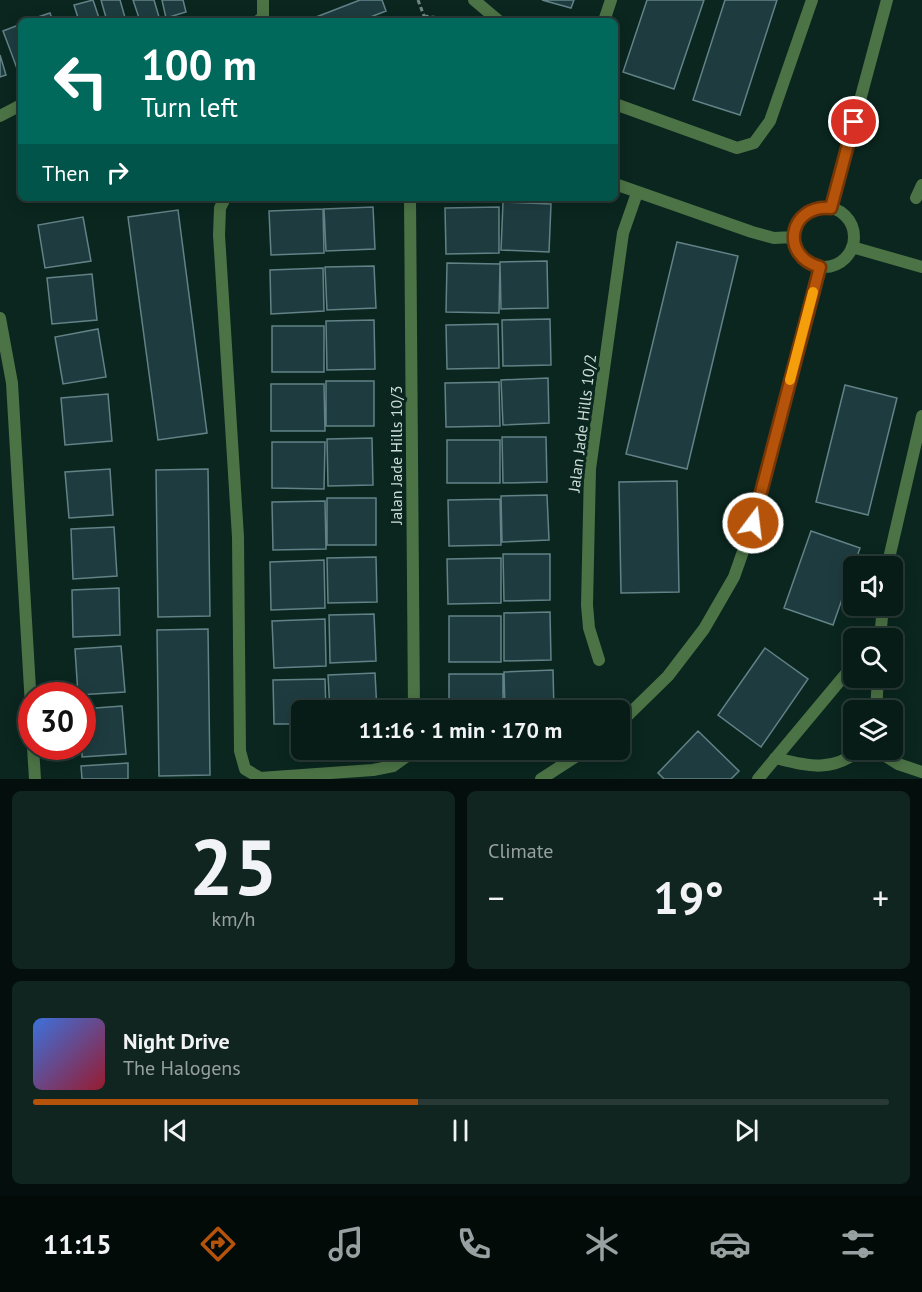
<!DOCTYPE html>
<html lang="en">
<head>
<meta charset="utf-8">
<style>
  :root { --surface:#081c17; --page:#112520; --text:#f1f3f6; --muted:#98a1a1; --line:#293a36; --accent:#b45309 }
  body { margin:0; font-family:"PT Sans",sans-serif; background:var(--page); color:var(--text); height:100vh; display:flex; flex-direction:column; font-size:22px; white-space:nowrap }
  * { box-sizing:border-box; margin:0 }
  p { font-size:20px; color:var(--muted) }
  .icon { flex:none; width:33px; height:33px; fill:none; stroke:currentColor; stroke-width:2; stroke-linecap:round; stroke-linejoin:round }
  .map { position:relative; height:779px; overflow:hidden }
  .sheet { display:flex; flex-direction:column; gap:12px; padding:12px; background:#040f0d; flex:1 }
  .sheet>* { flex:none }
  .hud { position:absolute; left:18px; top:18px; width:600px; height:183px; border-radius:9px; box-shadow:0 3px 15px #0003,0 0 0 2px var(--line); background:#00695c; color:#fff; overflow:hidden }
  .fabs { position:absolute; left:843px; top:556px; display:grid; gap:12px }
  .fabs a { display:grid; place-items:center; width:60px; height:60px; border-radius:9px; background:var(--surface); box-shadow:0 3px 15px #0003,0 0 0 2px var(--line); font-size:30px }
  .speed { position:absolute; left:18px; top:682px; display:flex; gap:12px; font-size:30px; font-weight:700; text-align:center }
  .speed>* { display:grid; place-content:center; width:78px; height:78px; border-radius:50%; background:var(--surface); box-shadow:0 3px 15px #0003,0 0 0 2px var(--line); line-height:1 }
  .speed .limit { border:9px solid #d22; background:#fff; color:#111 }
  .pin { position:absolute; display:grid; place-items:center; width:51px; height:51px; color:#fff; margin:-26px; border:3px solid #fff; border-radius:50%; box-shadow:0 2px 6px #0007 }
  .me { position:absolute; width:66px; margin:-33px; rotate:15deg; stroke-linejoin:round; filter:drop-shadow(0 0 4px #0008) }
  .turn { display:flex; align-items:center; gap:21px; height:126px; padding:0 24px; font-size:27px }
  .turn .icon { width:78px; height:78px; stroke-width:2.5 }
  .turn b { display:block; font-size:42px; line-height:51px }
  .then { display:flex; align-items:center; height:57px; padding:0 24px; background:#0003; gap:12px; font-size:22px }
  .big { font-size:45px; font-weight:600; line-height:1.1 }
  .sheet .tile { flex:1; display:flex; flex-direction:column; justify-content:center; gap:9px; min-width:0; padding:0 21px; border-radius:9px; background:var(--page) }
  .sheet .dial { align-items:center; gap:0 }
  .dial b { font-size:78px; line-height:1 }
  .song { display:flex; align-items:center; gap:18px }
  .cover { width:72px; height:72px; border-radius:9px; background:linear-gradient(135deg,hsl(220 70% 55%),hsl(350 70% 35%)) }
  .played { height:6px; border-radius:3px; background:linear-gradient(90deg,var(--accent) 45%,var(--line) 45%) }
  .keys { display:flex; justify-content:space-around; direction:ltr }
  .heat { display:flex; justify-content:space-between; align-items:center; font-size:33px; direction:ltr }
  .sheet .tiles { flex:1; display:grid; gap:12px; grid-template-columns:1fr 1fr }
  .tile:last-child { grid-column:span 2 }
  .trip { position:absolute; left:291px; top:700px; width:339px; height:60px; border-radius:9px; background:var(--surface); box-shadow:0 3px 15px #0003,0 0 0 2px var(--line); font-weight:600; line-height:60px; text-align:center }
  .tabs { display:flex; height:96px; justify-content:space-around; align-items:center; background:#030b09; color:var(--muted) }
  .tabs .icon { width:42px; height:42px }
  .tabs .on { color:var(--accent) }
  .tabs b { font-size:27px; color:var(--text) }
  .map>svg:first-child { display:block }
  .building { fill:#1e3c40; stroke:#628287; stroke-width:1.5 }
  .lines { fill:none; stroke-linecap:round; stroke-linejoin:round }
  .path { stroke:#728881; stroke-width:3; stroke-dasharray:4.5 3; stroke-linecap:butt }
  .minor { stroke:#4c7346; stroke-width:12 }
  .route-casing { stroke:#753606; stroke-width:15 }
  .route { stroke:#b45309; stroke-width:10 }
  .slow { stroke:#f59e0b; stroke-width:10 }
  .labels { text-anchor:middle; stroke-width:6; stroke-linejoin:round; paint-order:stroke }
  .street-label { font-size:16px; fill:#ccdcd6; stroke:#0a261f }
</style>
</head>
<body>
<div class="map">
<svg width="922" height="779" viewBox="0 0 922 779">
  <rect width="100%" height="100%" fill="#0a261f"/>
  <path class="building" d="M93,0L100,21H79L74,5Z
    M101,0H120L126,21H107Z
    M133,0H154L159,17L140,21Z
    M162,0H183L186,12L166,18Z
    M360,0H382L386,11L368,18L369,21H312L311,19Z
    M542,0H574L571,8Z
    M647,0H704L674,89L623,72Z
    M725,0H777L740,115L693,100Z
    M50,13L53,21H33L32,19Z
    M21,24V70L18,71L3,31Z
    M0,55L6,75L0,77Z
    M503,202L551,204L549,252L501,250Z
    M373,207L375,249L326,251L324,209Z
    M499,207V253L446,254L445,208Z
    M323,209L324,253L271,255L269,211Z
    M178,210L207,433L158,440L128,217Z
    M83,217L91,261L45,268L38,225Z
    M677,242L738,256L687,469L626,454Z
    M547,261L548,308L501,309L500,262Z
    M447,263L500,264L499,313L446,312Z
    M374,266L376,308L327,310L325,267Z
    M323,268L324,311L271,314L270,270Z
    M92,274L97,320L52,324L47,278Z
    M550,319L551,365L503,366L502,320Z
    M374,320L375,369L327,370L326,321Z
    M498,324L499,368L447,369L446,325Z
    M272,326H324V372H272Z
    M98,329L106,377L63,384L55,337Z
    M548,378L549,423L503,425L501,380Z
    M326,381H374V426H326Z
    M499,382L500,426L446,427L445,383Z
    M271,384H324L325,431H271Z
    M845,385L897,398L868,515L816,502Z
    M108,394L112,441L65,445L61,398Z
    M502,437H546L547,482L503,483Z
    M372,438L373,485L328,486L327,439Z
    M447,440H500V483H447Z
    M272,442H325L324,489L272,488Z
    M110,469L113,515L69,518L65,472Z
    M208,469L210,616L158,617L156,470Z
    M677,481L679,592L621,593L619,482Z
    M547,495L549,540L502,542L501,496Z
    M327,498H376V545H327Z
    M500,499L501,545L449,546L448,500Z
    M325,501L326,549L273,550L272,502Z
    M114,527L117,576L73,579L71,529Z
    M811,531L860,548L833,625L784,608Z
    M503,554H550V600L504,601Z
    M376,557L377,602L328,603L327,558Z
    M501,558V603L448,604L447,559Z
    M324,560L325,608L271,610L270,562Z
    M119,588L120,635L73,637L72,590Z
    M550,612L551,660L504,661V613Z
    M374,614L376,661L330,663L329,615Z
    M449,616H501V662H449Z
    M325,619L326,666L274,668L272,621Z
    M208,629L210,775L159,776L157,630Z
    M121,646L125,692L78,695L75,649Z
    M765,648L808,679L761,747L718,715Z
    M553,670L554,711H505L504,672Z
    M375,673L377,711H330L328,675Z
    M449,674H503V711H449Z
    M325,679L326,711H302V724H274L273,680Z
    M122,706L126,754L82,757V709Z
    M698,731L739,771L731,779H664L658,773Z
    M128,763V779H82L81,766Z"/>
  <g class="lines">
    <path class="path" d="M418,0L424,16L421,21
      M424,16L464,21"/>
    <path class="minor" d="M474,0L499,21
      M258,21L263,17V0
      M604,21L611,0
      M615,104L737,148L754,143L770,121L812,0
      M0,116L21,105
      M615,184L752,232L774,238L794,237
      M225,198L220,208L219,235L238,537L240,751L245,769L260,778L373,770L393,766L407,756L410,750
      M410,198L414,711
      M916,198L922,185
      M794 237a30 30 0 1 1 60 0a30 30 0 1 1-60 0Z
      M831,208L887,0
      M852,247L922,267
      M0,318L12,383L32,723
      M887,567L922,416
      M880,639L883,606
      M599,660L589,628L587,605L590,469L623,233L637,193
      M876,711L878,678
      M620,723L668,676L704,629L734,577L753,523L820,267
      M33,747L35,779
      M876,750L898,764L922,772
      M775,758C808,766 831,773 860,750
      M541,779L586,750
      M758,779L854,664"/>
  </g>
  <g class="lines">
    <g class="route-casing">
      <path id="route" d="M753,523L820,267C779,256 789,204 831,208L854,122"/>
    </g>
    <use href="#route" class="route"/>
    <path class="slow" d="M790,380L813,292"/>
  </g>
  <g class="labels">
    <g class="street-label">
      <text transform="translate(582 423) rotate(-83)" y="6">Jalan Jade Hills 10/2</text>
      <text transform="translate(396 455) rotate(-90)" y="6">Jalan Jade Hills 10/3</text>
    </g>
  </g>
</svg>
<div class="fabs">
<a><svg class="icon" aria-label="sound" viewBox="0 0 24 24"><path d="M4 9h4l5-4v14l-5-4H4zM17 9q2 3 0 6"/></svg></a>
<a><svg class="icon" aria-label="search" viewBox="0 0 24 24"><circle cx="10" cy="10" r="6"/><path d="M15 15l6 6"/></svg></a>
<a><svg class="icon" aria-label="layers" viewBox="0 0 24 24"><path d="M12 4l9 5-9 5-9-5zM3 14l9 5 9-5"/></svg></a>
</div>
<div class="speed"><div class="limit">30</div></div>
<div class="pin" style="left:854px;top:122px;background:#d93025"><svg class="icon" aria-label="arrive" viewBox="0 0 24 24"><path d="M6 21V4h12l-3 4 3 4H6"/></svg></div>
<svg class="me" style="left:753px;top:523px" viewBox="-20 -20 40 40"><circle r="17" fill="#b45309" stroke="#fff" stroke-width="3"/><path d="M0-11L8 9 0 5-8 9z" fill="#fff"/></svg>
<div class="trip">11:16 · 1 min · 170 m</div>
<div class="hud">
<div class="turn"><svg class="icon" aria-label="left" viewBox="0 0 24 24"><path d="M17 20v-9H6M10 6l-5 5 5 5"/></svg><div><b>100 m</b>Turn left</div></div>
<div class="then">Then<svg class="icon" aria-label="right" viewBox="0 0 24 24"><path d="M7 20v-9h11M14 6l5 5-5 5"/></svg></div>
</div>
</div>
<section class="sheet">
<div class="tiles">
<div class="tile dial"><b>25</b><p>km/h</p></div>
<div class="tile"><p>Climate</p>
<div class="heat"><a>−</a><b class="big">19°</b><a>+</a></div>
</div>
<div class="tile">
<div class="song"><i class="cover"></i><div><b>Night Drive</b><p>The Halogens</p></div></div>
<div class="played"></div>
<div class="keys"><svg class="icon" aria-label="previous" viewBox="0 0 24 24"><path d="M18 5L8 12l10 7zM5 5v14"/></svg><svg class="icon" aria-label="pause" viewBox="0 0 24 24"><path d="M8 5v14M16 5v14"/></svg><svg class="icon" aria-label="next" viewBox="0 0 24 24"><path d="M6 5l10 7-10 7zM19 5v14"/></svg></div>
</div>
</div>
</section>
<nav class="tabs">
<b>11:15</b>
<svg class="icon on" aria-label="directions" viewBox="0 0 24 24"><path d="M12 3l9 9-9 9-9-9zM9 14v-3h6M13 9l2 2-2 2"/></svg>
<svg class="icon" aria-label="music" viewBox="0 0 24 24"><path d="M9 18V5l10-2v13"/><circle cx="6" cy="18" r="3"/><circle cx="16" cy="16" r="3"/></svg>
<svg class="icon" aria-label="phone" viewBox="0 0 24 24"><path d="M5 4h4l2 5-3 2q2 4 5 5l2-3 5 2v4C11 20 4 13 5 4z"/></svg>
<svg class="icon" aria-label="climate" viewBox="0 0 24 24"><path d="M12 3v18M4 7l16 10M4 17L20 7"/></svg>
<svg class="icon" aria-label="car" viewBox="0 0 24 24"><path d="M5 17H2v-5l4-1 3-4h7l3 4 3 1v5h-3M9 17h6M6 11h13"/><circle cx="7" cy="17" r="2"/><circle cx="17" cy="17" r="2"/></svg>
<svg class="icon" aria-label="filters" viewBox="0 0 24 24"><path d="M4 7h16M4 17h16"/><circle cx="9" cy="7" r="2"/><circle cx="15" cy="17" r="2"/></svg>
</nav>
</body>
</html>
